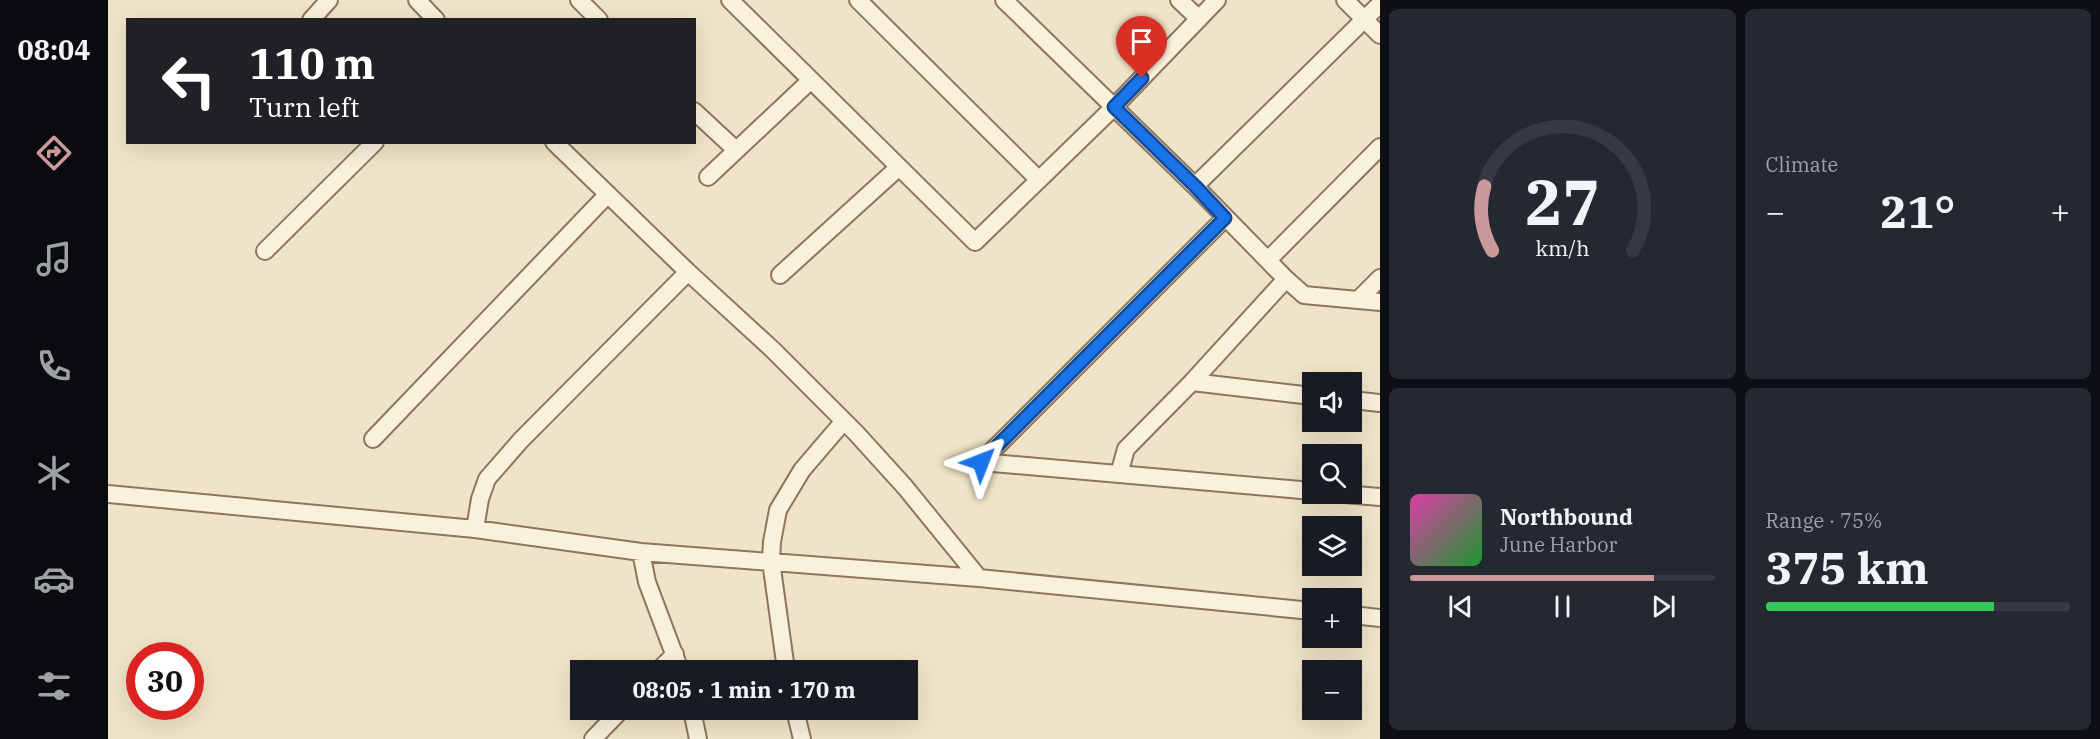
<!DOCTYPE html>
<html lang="en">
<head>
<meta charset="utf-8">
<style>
  :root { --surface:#171b24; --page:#242831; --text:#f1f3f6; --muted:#9ea1a6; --line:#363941; --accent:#cc999b }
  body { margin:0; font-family:"IBM Plex Serif",serif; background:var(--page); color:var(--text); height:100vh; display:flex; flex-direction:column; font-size:22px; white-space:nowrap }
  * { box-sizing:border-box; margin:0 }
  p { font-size:20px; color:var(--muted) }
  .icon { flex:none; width:33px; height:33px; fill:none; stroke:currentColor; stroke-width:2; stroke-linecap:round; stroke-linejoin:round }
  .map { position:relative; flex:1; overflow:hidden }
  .side { display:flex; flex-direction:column; gap:9px; padding:9px; background:#0d0f14; width:720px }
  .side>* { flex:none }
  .banner { position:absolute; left:18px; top:18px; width:570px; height:126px; border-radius:0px; box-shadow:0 6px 24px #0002; background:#202124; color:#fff; overflow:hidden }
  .fabs { position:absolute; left:1194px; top:372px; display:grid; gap:12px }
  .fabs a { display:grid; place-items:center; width:60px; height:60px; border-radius:0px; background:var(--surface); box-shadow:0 6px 24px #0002; font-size:30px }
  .speed { position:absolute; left:18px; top:642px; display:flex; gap:12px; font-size:30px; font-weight:700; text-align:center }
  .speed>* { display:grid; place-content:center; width:78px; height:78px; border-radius:50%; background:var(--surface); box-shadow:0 6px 24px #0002; line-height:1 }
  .speed .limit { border:9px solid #d22; background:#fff; color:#111 }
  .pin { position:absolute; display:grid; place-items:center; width:51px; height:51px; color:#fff; margin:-62px -26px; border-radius:50% 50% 50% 0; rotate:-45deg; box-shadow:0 0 6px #0007 }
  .pin .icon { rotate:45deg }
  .me { position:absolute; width:66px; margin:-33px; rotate:45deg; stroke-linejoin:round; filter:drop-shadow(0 0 4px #0008) }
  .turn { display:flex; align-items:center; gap:21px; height:126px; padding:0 24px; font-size:27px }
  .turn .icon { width:78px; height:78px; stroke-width:2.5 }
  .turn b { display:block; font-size:42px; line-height:51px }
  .big { font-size:45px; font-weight:700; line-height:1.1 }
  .side .tile { flex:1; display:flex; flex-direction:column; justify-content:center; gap:9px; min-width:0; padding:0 21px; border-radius:9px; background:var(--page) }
  .side .dial { align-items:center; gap:0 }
  .dial svg { height:156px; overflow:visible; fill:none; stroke:var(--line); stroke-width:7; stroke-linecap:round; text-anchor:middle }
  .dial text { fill:var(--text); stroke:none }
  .song { display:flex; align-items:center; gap:18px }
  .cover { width:72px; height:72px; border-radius:9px; background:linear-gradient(135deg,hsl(320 70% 55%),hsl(130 70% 35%)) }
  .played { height:6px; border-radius:3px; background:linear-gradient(90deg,var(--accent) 80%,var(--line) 80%) }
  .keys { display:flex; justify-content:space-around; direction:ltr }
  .heat { display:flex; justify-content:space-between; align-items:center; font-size:33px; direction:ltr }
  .charge { height:9px; border-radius:4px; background:linear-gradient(90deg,#34c759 75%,var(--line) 0) }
  .side .tiles { flex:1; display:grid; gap:9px; grid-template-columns:repeat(2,1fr) }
  .trip { position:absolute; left:462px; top:660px; width:348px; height:60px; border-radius:0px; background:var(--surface); box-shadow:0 6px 24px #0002; font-weight:700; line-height:60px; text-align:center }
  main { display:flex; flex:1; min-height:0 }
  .tabs { display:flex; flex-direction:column; width:108px; justify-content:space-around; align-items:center; background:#090b0e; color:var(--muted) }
  .tabs .icon { width:42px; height:42px }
  .tabs .active { color:var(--accent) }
  .tabs b { font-size:27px; color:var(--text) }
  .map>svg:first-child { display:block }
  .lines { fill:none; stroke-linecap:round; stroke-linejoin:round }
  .minor-casing { stroke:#8d765c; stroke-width:20 }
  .minor { stroke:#faf1dc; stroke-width:16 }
  .route-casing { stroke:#114b97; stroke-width:15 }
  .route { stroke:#1a73e8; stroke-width:10 }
</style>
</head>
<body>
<main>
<nav class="tabs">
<b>08:04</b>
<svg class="icon active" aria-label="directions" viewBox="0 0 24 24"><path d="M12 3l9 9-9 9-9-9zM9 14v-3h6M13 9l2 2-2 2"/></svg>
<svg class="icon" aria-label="music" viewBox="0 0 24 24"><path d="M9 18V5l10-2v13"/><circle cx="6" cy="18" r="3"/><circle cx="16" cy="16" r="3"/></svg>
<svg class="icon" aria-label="phone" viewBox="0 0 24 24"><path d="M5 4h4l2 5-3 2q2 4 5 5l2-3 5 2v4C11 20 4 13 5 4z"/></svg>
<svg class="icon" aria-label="climate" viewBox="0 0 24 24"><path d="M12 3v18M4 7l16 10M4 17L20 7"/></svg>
<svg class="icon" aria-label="car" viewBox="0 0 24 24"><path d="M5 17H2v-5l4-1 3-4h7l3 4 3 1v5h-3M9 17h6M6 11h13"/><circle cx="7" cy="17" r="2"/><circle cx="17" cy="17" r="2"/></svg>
<svg class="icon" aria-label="filters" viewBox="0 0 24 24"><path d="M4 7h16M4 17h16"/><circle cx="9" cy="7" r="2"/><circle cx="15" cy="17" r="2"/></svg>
</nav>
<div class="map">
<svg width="1272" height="739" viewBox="0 0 1272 739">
  <rect width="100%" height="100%" fill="#f0e4c8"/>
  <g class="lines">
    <g class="minor-casing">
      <path id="minor" d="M309,0L328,20
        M471,0L491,20
        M622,0L867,242L1006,107L1109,0
        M750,0L931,180
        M896,0L1087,186L1178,279L1084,382L1018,449L1011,474
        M1071,0L1091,19
        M1237,0L1272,35
        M203,20L221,0
        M586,111L628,150
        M446,142L580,272L665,350L748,433L797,487L871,578
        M600,177L703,80
        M1087,186L1272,4
        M157,251L267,142
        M1160,260L1272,147
        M672,275L791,167
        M1178,279L1196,295L1272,302
        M1250,300L1272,278
        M1084,382L1204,396
        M1244,400L1272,403
        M265,439L500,194
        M873,462L1117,218
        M873,462L1204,491
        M0,494L367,529L533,552L871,578L1204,611
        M1236,494L1272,497
        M367,529L372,499L379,479L413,440L580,272
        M533,552L539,582L572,670
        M1244,615L1272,618
        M551,670L567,654
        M678,670L663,561L664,542L670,510L694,470L736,421
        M584,710L590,739
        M687,710L694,739
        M485,739L513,710"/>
    </g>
    <use href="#minor" class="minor"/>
  </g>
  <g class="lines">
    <g class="route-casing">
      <path id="route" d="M873,462L1117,218L1087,186L1006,107L1034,78"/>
    </g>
    <use href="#route" class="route"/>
  </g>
</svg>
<div class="fabs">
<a><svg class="icon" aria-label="sound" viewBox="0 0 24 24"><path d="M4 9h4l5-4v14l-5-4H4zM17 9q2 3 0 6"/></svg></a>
<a><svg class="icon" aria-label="search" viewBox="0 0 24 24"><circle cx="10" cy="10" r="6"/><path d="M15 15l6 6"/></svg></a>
<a><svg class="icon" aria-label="layers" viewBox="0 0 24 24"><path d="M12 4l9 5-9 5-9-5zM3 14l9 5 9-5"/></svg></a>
<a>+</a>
<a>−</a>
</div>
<div class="speed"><div class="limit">30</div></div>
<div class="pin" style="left:1034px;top:78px;background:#d93025"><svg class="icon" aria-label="arrive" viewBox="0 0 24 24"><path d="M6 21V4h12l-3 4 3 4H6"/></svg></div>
<svg class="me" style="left:873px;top:462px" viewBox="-20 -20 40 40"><path d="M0-17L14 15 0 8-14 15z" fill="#1a73e8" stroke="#fff" stroke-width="4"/></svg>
<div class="trip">08:05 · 1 min · 170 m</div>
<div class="banner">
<div class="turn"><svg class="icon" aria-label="left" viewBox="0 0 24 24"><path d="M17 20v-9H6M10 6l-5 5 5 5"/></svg><div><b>110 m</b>Turn left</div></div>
</div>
</div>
<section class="side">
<div class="tiles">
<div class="tile dial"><svg viewBox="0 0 100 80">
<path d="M14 69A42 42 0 1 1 86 69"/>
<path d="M14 69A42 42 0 0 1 10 36" stroke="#cc999b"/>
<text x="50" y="56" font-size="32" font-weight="700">27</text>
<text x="50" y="72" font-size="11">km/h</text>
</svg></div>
<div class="tile"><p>Climate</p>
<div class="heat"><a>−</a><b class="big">21°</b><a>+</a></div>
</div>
<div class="tile">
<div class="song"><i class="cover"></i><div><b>Northbound</b><p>June Harbor</p></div></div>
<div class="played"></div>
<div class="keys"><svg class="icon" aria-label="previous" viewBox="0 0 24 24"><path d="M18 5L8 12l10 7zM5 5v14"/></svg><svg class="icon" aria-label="pause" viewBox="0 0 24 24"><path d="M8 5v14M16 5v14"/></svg><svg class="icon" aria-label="next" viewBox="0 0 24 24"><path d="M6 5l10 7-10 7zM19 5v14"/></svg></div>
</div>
<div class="tile"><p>Range · 75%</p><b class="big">375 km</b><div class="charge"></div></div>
</div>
</section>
</main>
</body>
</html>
